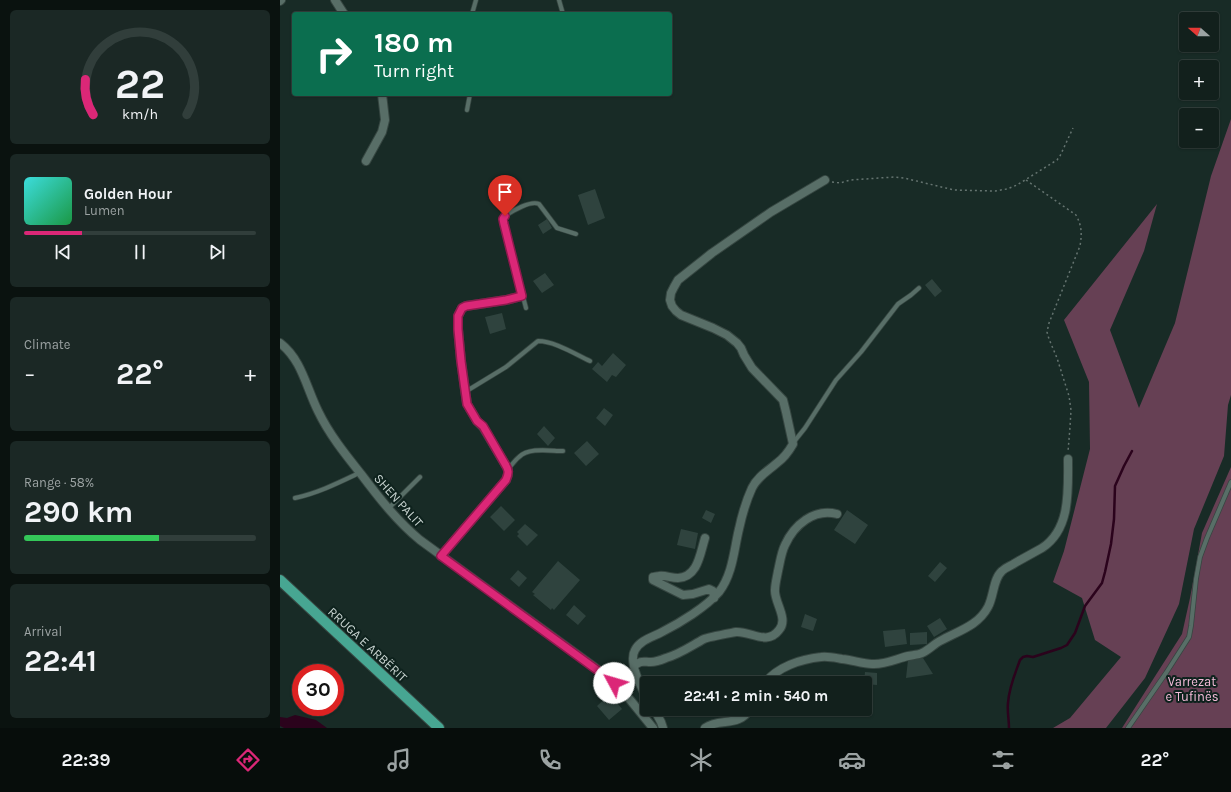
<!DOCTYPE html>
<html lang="en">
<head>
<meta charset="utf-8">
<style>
  :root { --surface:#12201c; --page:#1b2825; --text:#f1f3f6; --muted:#9ca3a3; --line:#313e3b; --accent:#db2777 }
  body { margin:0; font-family:Karla,sans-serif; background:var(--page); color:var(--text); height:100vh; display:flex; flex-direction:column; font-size:15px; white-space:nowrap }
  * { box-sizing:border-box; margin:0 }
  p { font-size:13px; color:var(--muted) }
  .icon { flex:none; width:22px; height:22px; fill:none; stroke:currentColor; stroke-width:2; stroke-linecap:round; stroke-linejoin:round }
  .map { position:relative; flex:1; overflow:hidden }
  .sheet { display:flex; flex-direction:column; gap:10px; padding:10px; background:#0a120f; width:280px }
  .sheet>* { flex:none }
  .guide { position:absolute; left:12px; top:12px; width:380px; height:84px; border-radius:4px; box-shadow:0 1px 3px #0004,0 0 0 1px var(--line); background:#0b6e4f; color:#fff; overflow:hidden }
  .needle { width:26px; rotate:291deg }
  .controls { position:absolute; left:899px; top:12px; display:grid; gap:8px }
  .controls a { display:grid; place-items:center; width:40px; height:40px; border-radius:4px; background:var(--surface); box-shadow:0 1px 3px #0004,0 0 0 1px var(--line); font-size:20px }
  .speed { position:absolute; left:12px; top:664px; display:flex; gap:8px; font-size:20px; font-weight:700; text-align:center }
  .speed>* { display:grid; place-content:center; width:52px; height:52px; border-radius:50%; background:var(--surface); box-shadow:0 1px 3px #0004,0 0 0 1px var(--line); line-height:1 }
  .speed .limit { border:6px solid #d22; background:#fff; color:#111 }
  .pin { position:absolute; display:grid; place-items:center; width:34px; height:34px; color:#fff; margin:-41px -17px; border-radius:50% 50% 50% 0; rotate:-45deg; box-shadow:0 0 4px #0007 }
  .pin .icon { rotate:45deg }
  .me { position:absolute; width:44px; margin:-22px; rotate:309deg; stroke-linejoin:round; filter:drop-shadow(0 0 3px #0008) }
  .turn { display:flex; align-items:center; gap:14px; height:84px; padding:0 16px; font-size:18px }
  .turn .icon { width:52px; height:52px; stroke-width:2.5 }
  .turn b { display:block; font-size:28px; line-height:34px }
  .big { font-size:30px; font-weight:700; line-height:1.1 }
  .sheet .tile { flex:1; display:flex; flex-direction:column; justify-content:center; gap:6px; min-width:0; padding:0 14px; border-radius:6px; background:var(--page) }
  .sheet .dial { align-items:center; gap:0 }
  .dial svg { height:104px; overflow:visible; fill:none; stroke:var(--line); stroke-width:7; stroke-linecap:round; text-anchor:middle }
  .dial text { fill:var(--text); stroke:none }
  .song { display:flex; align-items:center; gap:12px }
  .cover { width:48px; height:48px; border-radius:6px; background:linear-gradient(135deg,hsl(180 70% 55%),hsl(140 70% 35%)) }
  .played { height:4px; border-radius:2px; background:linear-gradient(90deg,var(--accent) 25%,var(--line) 25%) }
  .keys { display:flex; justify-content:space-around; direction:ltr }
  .heat { display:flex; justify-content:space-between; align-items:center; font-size:22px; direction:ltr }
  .charge { height:6px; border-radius:3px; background:linear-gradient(90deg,#34c759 58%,var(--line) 0) }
  .trip { position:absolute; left:360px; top:676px; width:232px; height:40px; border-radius:4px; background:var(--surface); box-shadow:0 1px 3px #0004,0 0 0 1px var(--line); font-weight:700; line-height:40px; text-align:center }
  .menu { display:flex; height:64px; justify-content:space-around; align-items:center; background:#070d0b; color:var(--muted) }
  .menu .icon { width:28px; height:28px }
  .menu .on { color:var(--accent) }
  .menu b { font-size:18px; color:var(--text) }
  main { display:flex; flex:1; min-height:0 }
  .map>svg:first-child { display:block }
  .green { fill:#664054 }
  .water { fill:#2b031c }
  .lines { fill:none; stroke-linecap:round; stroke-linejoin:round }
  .stream { stroke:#2b031c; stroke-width:2.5 }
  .building { fill:#2f433e }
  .service-casing { stroke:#364641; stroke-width:5.5 }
  .minor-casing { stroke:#364641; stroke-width:10 }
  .primary-casing { stroke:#364641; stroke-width:12 }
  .path { stroke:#657470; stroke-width:1.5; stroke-dasharray:2 3; stroke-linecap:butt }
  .service { stroke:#586e67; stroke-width:4 }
  .minor { stroke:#586e67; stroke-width:8 }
  .primary { stroke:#47a692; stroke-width:10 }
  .route-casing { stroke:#8e194d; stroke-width:10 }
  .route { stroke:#db2777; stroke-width:7 }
  .labels { text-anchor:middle; stroke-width:4; stroke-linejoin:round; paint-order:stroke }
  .street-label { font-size:13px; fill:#c9d4d1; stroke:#0e221d }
  .park-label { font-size:13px; fill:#f4bbd8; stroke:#0e221d }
</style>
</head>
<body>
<main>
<section class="sheet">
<div class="tile dial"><svg viewBox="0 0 100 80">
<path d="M14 69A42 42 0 1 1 86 69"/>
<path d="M14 69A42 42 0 0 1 8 42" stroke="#db2777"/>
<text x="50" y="56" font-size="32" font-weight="700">22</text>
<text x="50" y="72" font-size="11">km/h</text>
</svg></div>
<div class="tile">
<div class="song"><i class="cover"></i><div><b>Golden Hour</b><p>Lumen</p></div></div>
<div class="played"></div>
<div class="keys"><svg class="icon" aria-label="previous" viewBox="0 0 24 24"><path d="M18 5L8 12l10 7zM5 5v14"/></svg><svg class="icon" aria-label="pause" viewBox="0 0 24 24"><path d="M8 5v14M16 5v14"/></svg><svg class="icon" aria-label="next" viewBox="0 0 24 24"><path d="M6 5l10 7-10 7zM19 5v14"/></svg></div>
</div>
<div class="tile"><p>Climate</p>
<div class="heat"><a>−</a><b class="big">22°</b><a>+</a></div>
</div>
<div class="tile"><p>Range · 58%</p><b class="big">290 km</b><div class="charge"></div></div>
<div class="tile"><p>Arrival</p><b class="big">22:41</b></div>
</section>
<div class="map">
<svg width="951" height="728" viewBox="0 0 951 728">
  <rect width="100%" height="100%" fill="#182b26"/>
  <path class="green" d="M951,119V395L948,405L944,456L914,529L899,604L865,678L826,728H773L790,718L841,657L815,640L802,598L773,582L784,551L810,449L809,382L784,320L877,204L864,251L830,330L859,408L895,323L931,176Z
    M951,467V728H842L902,634L910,598L922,533Z"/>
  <path class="water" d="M15,715L36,720L47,728H4L0,726V717L7,718Z"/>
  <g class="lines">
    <path class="stream" d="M729,728C729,719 727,711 728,703C729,687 735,674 740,660L743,657L747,656L753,657L781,648L787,645L795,633L805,606L822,583L825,572L831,544L834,519L835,486L844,466L852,451"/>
  </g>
  <path class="building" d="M315,189L325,218L308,225L298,195Z
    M267,219L272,228L263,234L258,225Z
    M265,273L274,285L262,293L253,281Z
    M652,279L662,291L655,297L645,285Z
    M222,313L226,329L210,334L205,317Z
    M333,353L346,365L336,377L332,375L327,382L312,369L318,362L322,366Z
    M324,408L333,415L325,426L316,418Z
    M264,426L275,438L268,446L257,434Z
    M307,441L319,454L306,466L294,453Z
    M221,506L235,520L224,531L210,517Z
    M426,510L435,514L431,523L422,518Z
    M567,510L588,525L575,544L554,530Z
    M245,524L258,535L247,546L237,536L239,534L237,532Z
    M401,529L418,533L415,549L397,545Z
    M278,561L300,580L274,610L272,608L271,610L253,595L255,594L252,592Z
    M660,562L667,568L655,582L648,576Z
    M238,570L247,578L239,587L230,579Z
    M294,605L306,616L298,625L286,615Z
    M525,614L537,619L533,631L521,627Z
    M660,618L667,629L654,637L647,626Z
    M625,629L627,644L605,647L603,631Z
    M647,632V644L630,645V633Z
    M643,658L653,674L626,678L628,660Z
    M585,672L597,673V685L585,684L584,683Z
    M330,694L342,709L329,720L317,706Z
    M508,709H523L521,714Z"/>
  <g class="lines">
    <g class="service-casing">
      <path id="service" d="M279,0L283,14
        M192,14L196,0
        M187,110L190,94
        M246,308L224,224L223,219L225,216C232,211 251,200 259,204L277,228L296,234
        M185,392L226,367L258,341C274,341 295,354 310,361
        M513,443L525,428L556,380L581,352L618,304L631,295L639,288
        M228,469C232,465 235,460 239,457C249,447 270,451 283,451
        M15,498C38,493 58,483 79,473
        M108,509L140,477
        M848,728L886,673L909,637L911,626L916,579L920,557L927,538L951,482"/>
    </g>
    <g class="minor-casing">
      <path id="minor" d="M55,0L64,14
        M0,1L1,0
        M86,161L102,132L105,120L102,94
        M0,343C22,360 26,387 38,411C49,434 65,454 81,474C99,498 117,521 140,540L317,669L347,696L373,728
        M425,538C420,554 418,577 398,578C391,578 385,575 379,576C377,576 375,577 373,577V580L403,595L413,594L429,589L433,591L434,598
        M161,556L226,480C229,473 229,470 225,464L203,427L197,421L187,404L181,361L178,329V316L182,308L186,306L226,300L242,296
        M354,666C361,660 363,662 371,662C376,662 381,660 386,658C400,654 411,646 424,639C428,637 451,633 456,632C471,631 487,646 499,630C509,619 494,602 495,590C495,584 497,577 498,571C500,563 501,553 505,545C514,525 534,508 557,514
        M485,683C497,667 521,659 541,657C548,656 556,658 562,659C572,660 583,664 592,664C604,665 616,659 628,656C632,655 638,655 642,653C649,650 654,644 660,641C678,631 698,626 708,607C714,596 713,579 722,571C726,567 731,566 735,563C744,558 753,553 762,548C791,529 788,490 788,459
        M367,698C361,687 348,662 355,650C360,640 373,637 382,632C400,623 426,607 439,592C453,574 454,549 459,529C462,515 466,501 472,488C478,476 488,471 497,463C504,458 509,451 513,444L506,412L503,400L472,368L464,355L461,348L457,343L447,335L433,328L401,315L396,311L392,306L390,300L391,293L394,287L398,280L432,253L491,212L545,180
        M374,709L381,722L383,728
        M425,728C440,717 458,728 470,709"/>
    </g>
    <g class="primary-casing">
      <path id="primary" d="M0,580L159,728"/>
    </g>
    <path class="path" d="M746,180L796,215C802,226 802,234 800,246L769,323L767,332L769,339L777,358L789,396L791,410L790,427L788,452
      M552,182L560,183L570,180L614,177L624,178L674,190L715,191L727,189L737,185L777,160L780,156L793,128"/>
    <use href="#service" class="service"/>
    <use href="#minor" class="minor"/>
    <use href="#primary" class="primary"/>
  </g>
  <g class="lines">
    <g class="route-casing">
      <path id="route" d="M225,216L223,219L224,224L242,296L226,300L186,306L182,308L178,316V329L181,361L187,404L197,421L203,426L225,464C229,470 229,473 226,480L161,556L317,670L334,683"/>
    </g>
    <use href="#route" class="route"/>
  </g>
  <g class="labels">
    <g class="street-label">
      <text transform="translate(119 500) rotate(48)" y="5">SHEN PALIT</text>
      <text transform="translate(88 644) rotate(43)" y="5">RRUGA E ARBËRIT</text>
    </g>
    <g class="park-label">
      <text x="912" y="686">Varrezat<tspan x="912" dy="15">e Tufinës</tspan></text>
    </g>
  </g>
</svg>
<div class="controls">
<a><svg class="needle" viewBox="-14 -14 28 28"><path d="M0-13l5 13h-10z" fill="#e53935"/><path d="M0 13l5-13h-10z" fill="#9ca3a3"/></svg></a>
<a>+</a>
<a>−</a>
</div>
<div class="speed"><div class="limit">30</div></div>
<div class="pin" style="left:225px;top:216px;background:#d93025"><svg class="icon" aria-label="arrive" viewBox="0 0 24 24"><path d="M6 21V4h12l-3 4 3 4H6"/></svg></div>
<svg class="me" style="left:334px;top:683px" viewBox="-20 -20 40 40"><circle r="19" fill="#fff"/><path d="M0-13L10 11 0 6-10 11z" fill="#db2777"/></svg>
<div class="trip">22:41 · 2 min · 540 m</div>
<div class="guide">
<div class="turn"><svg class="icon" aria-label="right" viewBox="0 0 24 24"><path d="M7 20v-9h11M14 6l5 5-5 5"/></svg><div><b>180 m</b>Turn right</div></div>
</div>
</div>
</main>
<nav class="menu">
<b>22:39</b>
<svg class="icon on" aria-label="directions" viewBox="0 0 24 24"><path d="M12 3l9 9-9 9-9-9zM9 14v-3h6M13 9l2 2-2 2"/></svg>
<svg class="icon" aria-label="music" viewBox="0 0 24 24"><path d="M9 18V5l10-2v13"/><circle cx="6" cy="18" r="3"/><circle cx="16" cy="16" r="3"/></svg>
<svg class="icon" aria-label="phone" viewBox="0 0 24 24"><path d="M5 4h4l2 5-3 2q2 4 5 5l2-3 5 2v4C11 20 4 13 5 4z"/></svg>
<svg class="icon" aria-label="climate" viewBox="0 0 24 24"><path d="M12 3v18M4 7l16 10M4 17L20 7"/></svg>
<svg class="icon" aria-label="car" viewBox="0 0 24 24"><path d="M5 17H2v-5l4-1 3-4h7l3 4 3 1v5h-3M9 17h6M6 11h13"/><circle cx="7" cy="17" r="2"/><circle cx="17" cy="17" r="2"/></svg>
<svg class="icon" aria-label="filters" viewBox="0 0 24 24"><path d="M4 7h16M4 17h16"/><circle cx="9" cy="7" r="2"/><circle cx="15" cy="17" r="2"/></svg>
<b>22°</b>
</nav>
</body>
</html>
